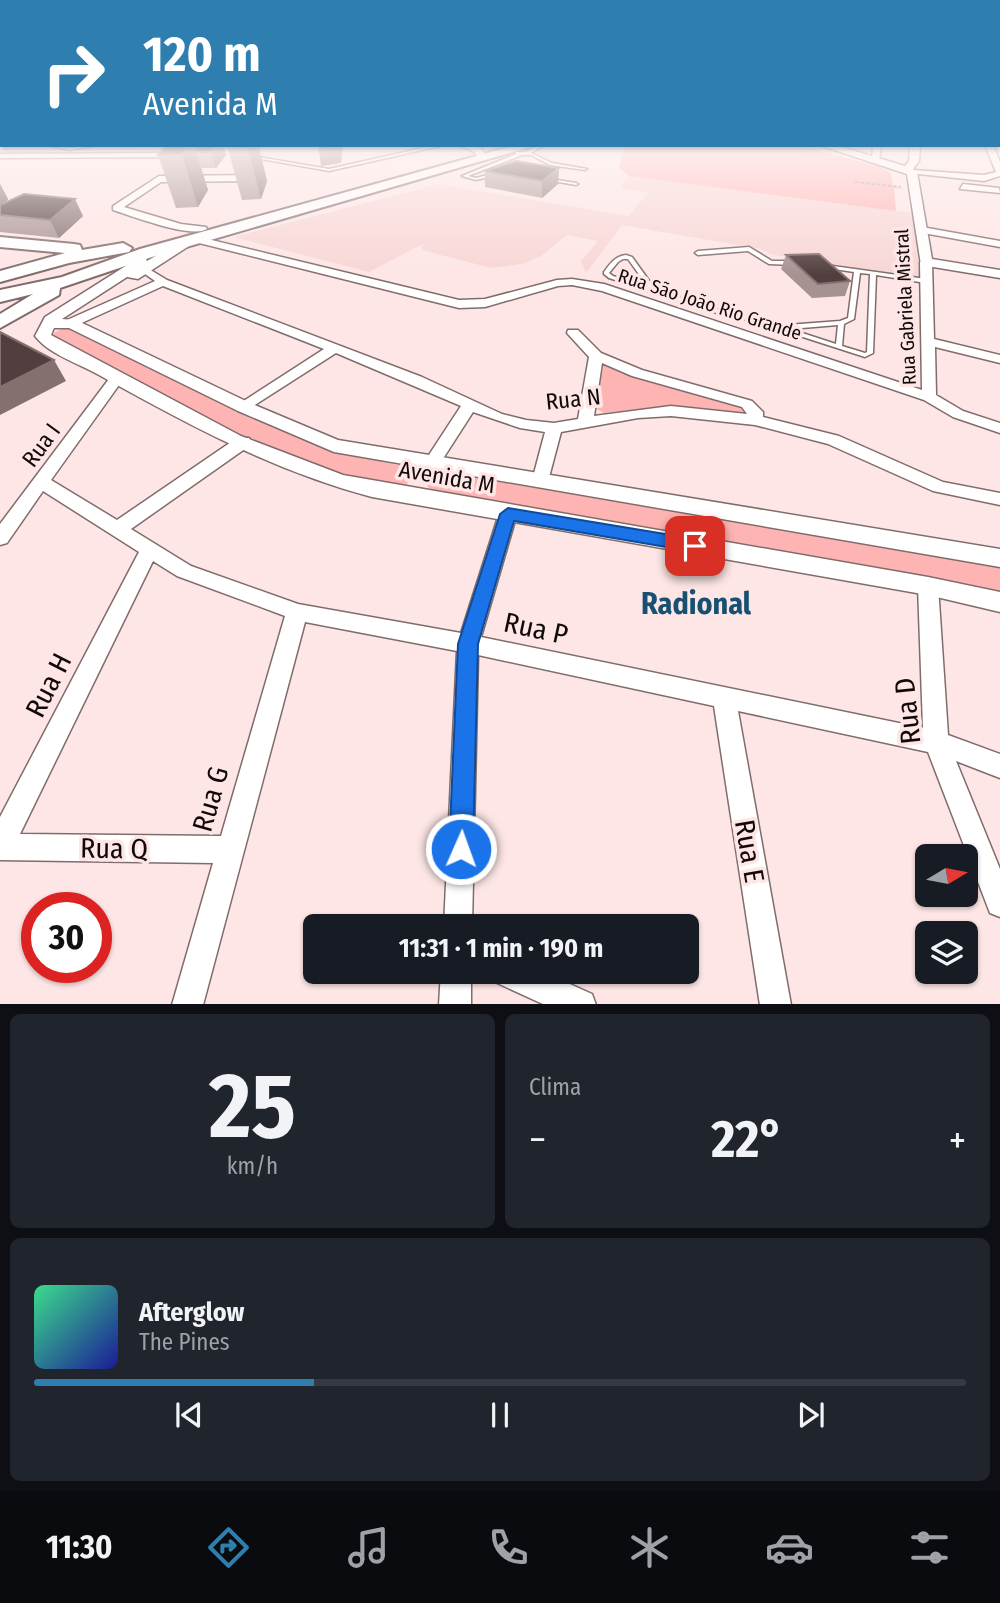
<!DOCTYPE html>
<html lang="pt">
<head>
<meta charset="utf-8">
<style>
  :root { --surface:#171b24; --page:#20242c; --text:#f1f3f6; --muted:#9ea1a6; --line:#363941; --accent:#2e7fb0 }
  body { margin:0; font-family:"Fira Sans Condensed",sans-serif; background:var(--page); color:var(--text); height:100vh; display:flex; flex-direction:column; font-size:26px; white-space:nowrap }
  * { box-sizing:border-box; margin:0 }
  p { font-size:23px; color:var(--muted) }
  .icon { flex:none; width:38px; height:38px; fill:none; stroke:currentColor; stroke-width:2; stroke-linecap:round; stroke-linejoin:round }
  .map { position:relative; height:1004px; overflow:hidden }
  .panel { display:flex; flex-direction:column; gap:10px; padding:10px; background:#0d0f14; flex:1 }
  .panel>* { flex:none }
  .top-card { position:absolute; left:0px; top:0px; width:1001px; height:147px; box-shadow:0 2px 5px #0004; background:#2e7fb0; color:#fff; overflow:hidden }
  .needle { width:46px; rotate:80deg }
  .tools { position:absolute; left:915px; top:844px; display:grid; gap:14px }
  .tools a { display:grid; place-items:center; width:63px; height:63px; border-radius:10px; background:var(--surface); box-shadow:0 2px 5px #0004; font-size:35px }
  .speed { position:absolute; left:21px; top:892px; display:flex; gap:14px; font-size:35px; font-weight:700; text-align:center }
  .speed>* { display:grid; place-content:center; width:91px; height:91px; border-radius:50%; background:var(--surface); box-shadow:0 2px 5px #0004; line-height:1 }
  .speed .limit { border:10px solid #d22; background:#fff; color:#111 }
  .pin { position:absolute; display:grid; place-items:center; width:60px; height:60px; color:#fff; margin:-30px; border-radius:14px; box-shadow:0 4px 10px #0006 }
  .me { position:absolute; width:77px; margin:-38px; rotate:2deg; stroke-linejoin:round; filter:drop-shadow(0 0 5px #0008) }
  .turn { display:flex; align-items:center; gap:24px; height:147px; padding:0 28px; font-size:32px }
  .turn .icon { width:91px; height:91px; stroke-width:2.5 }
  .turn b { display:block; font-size:49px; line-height:60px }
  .big { font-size:52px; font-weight:700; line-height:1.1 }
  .panel .widget { flex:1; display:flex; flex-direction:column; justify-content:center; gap:10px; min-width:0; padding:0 24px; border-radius:10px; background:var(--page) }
  .panel .dial { align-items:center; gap:0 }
  .dial b { font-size:91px; line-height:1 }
  .song { display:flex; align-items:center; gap:21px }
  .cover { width:84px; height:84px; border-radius:10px; background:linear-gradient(135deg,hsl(150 70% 55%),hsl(240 70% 35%)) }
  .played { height:7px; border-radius:4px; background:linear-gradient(90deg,var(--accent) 30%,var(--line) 30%) }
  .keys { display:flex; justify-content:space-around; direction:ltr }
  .heat { display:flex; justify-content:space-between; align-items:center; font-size:38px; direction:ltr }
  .panel .tiles { flex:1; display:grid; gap:10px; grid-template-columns:1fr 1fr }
  .widget:last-child { grid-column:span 2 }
  .trip { position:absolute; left:303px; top:914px; width:396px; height:70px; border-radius:10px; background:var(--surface); box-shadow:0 2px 5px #0004; font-weight:700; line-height:70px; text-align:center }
  .menu { display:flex; height:112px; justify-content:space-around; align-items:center; background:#090b0e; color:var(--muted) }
  .menu .icon { width:49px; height:49px }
  .menu .selected { color:var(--accent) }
  .menu b { font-size:32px; color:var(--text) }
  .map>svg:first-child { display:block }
  .built { fill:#f7d6d5 }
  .green { fill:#feb4b3 }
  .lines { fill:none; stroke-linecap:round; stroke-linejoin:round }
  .service-casing { stroke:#806c6b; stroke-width:3 }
  .minor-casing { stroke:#806c6b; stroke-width:3 }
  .tertiary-casing { stroke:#806c6b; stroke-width:3 }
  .primary-casing { stroke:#806c6b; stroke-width:4 }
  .path { stroke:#b2a09f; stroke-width:2; stroke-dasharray:3.5 2; stroke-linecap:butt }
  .service { fill:#fff; fill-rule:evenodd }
  .minor { fill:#fff; fill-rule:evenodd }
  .tertiary { fill:#fff; fill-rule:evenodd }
  .primary { fill:#fff; fill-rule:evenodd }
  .wall { fill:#a79292 }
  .shaded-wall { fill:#857070 }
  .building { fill:#513e3e; stroke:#857070; stroke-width:2 }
  .route { fill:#1a73e8; stroke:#114b97; stroke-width:2 }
  .labels { text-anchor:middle; stroke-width:7; stroke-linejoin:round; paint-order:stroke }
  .far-street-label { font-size:19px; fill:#110909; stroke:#fde6e5 }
  .street-label { font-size:23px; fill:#110909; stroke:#fde6e5 }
  .near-street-label { font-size:28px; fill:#110909; stroke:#fde6e5 }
  .district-label { font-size:30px; font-weight:bold; fill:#175071; stroke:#fde6e5 }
</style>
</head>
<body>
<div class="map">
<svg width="1000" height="1005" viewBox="0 0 1000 1005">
  <rect width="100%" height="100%" fill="#fde6e5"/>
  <path class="built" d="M629,176L913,213L920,277L773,255L761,249L622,225L586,273L581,261L598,241L567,235L541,256L522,264L491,268L422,250L423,244L369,272L234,237L439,184L629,216L648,193L620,188Z"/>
  <path class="green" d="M625,145H799L880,167L890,172L893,185L905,189L894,188L896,211L629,176L619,168Z
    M62,329H72L324,449L416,469L408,477L407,487L343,479L288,459L52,338L55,332Z
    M604,363L645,380L743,405L749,413L668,406L604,413L595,408Z
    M437,472L920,549L1000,566V598L923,576L434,495L427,485Z"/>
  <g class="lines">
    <g class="service-casing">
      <path id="service" d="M0,143H2V145H0Z
        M49,145L70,148L100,145L70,150Z
        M436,145H445L329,171L250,157L252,156L329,169Z
        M539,145H544L531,153L552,163L587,169L585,170L550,165L531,155H522L468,176L476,178L495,173L497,175L476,180L462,176L516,154V152H526Z
        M545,178L576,183L578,184L576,185L547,180Z
        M749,247L772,261H793L796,263L793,265L769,264L748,251L698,255L695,253L698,251Z
        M626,255L632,257L655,289L735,315L751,316L784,327L787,325L840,321L848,318L854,272L821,267L818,265L819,264L926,279L929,281L926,283L876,275L873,353L865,357L750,320L732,318L609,278L604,274V272C610,264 615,256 626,255ZM623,259H628L648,287L613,276L609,273L618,262ZM860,273L870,274L867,352L865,353L842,346L844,324L854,319ZM838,325L836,344L790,329Z"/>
    </g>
    <g class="minor-casing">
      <path id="minor" d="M873,145H881L879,161L872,159Z
        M985,145H993L1000,162V176L984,181L909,173L913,170L984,175L996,172Z
        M177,153L174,157L0,158V154Z
        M159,176L258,175L262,178L258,181L161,182L124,207L181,224L206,227L207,229C191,239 132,216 113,210V206Z
        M963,184L999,188L1000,193L960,189Z
        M922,227L1000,241V247L918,232V228Z
        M195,236L459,300L485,299L557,280L572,279L604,284L922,390L920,262L926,259L932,262L934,339L1000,355V363L935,347L936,395L963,411L1000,423V433L953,417L924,400L602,291L572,285L558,286L485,307L459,308L191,241L190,239Z
        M144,266L167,280L422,377L502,414L526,420L554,423L578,419L589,357L567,333L568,330H578L601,353L642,370L752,401L763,412V417L839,436L943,482L1000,493V505L933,491L828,444L755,425L671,416L638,418L561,432L548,481L540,487L532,481L545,432L520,428L473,412L437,468H425L423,464L461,406L336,353L244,412L239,410V404L324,349L163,286L75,326H67V320L155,281L138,269ZM602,363L632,376L742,407L747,414L671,406L594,416Z
        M117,374L124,378L51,480L117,520L237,438H249L251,442L249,446L131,529L191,566L298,604L461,633L499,514L508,508L517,514L481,637L923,728L918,586L921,580L928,578L935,580L938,586L948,735L1000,754V778L956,761L1000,869V917L990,913L928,752L738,711L791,1005H760L714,706L478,655L472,926H444L457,651L305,622L203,1005H172L213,863L0,860V817L139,552L43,491L7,543L0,545V524L112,375ZM153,561L177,576L285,616L221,836L20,834Z
        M441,971H471V1005H439Z
        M491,971H541L592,994L596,1005H545L495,982Z"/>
    </g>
    <g class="tertiary-casing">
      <path id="tertiary" d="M459,145L481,148L486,155L478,157L474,152Z
        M819,145H835L905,166L909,161L910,145H920L919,161L913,169L917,172L932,259L1000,270V278L921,265L907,174Z
        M188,237L194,241L192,244L138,279L127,277L62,319L76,320L250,403L338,440L1000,549V567L334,452L238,411L69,328H54L51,335L241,436L343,475L928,577L1000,592V612L928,595L372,497C274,471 187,424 99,375C78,363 50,355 35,336L45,317L132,262L134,255H144L147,261Z"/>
    </g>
    <g class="primary-casing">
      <path id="primary" d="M516,145H537L152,257L60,288L59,295L0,328V314L33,294L0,302V290L62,277L140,249Z
        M0,237L74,244L80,245L82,250L123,243L132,248L129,252L69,263L0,282V271L65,253L0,247Z"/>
    </g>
    <path class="path" d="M855,182L901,187"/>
    <use href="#service" class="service"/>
    <use href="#minor" class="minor"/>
    <use href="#tertiary" class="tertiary"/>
    <use href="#primary" class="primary"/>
  </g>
  <path class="wall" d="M166,145H266L259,148L267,181L261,199L242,200L228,149L224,148L226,155L216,168H201L208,190L198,207L176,208L158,155Z
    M559,168L558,184L542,198L485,187V171Z
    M0,184L8,199L5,203L83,216L59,238L0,232Z
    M786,255L850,281L845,296L812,298L781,269Z"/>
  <path class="shaded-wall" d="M188,145H194L208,190L198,207L182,154Z
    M217,145H223L226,155L216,168L211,152Z
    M247,145H266L259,148L267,181L261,199Z
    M339,145H343L341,163L321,166L319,150Z
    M559,168L558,184L542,198V181Z
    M0,184L8,199L0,210Z
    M75,199L83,216L59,238L50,220Z
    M54,360L66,381L0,415V387Z"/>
  <path class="building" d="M166,145H188L182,154L158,155Z
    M194,145H217L211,152H196Z
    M229,145H249L248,147L228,148Z
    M320,145H339L338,147L319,150Z
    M516,161L559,168L542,181L485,171Z
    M24,194L75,199L50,220L0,215V205Z
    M819,254L850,281L818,284L786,255Z
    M0,332L54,360L0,387Z"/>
  <linearGradient id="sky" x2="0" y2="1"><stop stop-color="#78baef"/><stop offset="0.49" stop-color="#fef4f3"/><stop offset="1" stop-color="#fef4f3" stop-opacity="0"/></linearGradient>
  <rect width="1000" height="275" fill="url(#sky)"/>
  <path class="route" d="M508,508L695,539L703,546L695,552L514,521L478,644L473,849L469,858L461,861L452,858L449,849L458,644L500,514Z"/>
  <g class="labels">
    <g class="far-street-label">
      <text transform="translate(710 304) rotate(18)" y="7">Rua São João Rio Grande</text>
      <text transform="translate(905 307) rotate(-93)" y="7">Rua Gabriela Mistral</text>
    </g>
    <g class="street-label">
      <text transform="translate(573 399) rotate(-6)" y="8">Rua N</text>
      <text transform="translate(41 445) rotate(-54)" y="8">Rua I</text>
      <text transform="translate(447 477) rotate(10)" y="8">Avenida M</text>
    </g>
    <g class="near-street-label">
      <text transform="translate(536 628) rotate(12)" y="10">Rua P</text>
      <text transform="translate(48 685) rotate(-63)" y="10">Rua H</text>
      <text transform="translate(907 711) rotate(-96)" y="10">Rua D</text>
      <text transform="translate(210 799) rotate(-74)" y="10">Rua G</text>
      <text transform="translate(114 848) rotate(1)" y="10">Rua Q</text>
      <text transform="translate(750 851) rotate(80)" y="10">Rua E</text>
    </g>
    <g class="district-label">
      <text x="696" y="614">Radional</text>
    </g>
  </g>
</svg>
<div class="tools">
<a><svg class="needle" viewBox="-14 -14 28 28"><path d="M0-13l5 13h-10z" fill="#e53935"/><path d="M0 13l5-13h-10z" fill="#9ea1a6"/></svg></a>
<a><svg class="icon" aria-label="layers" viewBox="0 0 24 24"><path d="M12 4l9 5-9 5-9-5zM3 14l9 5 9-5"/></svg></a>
</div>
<div class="speed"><div class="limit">30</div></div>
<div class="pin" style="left:695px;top:546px;background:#d93025"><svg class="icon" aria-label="arrive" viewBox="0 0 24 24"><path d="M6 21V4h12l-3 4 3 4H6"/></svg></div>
<svg class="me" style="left:461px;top:849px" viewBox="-20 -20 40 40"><circle r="17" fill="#1a73e8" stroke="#fff" stroke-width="3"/><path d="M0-11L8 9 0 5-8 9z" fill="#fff"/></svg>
<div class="trip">11:31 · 1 min · 190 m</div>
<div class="top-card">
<div class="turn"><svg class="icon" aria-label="right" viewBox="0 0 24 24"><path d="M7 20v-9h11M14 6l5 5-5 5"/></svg><div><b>120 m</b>Avenida M</div></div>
</div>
</div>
<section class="panel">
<div class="tiles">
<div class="widget dial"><b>25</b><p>km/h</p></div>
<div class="widget"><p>Clima</p>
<div class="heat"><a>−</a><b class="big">22°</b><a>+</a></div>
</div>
<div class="widget">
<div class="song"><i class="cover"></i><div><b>Afterglow</b><p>The Pines</p></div></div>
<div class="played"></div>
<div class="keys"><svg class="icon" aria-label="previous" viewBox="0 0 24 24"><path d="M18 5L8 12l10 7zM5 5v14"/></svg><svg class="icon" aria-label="pause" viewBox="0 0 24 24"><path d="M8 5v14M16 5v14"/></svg><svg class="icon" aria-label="next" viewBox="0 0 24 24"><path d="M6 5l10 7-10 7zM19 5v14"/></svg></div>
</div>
</div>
</section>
<nav class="menu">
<b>11:30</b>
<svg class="icon selected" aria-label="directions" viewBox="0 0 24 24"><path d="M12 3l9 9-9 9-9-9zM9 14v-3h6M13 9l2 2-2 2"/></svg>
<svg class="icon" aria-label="music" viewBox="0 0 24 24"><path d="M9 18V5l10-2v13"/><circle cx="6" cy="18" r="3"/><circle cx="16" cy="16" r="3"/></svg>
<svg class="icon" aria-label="phone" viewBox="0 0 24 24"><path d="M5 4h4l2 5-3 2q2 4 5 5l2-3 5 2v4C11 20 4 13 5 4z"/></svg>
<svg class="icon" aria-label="climate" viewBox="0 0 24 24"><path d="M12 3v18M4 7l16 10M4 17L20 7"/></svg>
<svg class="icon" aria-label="car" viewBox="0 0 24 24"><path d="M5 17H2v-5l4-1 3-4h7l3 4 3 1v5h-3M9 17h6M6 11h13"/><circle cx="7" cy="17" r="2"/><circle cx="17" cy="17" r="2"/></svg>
<svg class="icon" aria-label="filters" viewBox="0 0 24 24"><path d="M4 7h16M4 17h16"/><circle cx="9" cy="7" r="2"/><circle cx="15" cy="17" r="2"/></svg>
</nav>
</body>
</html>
